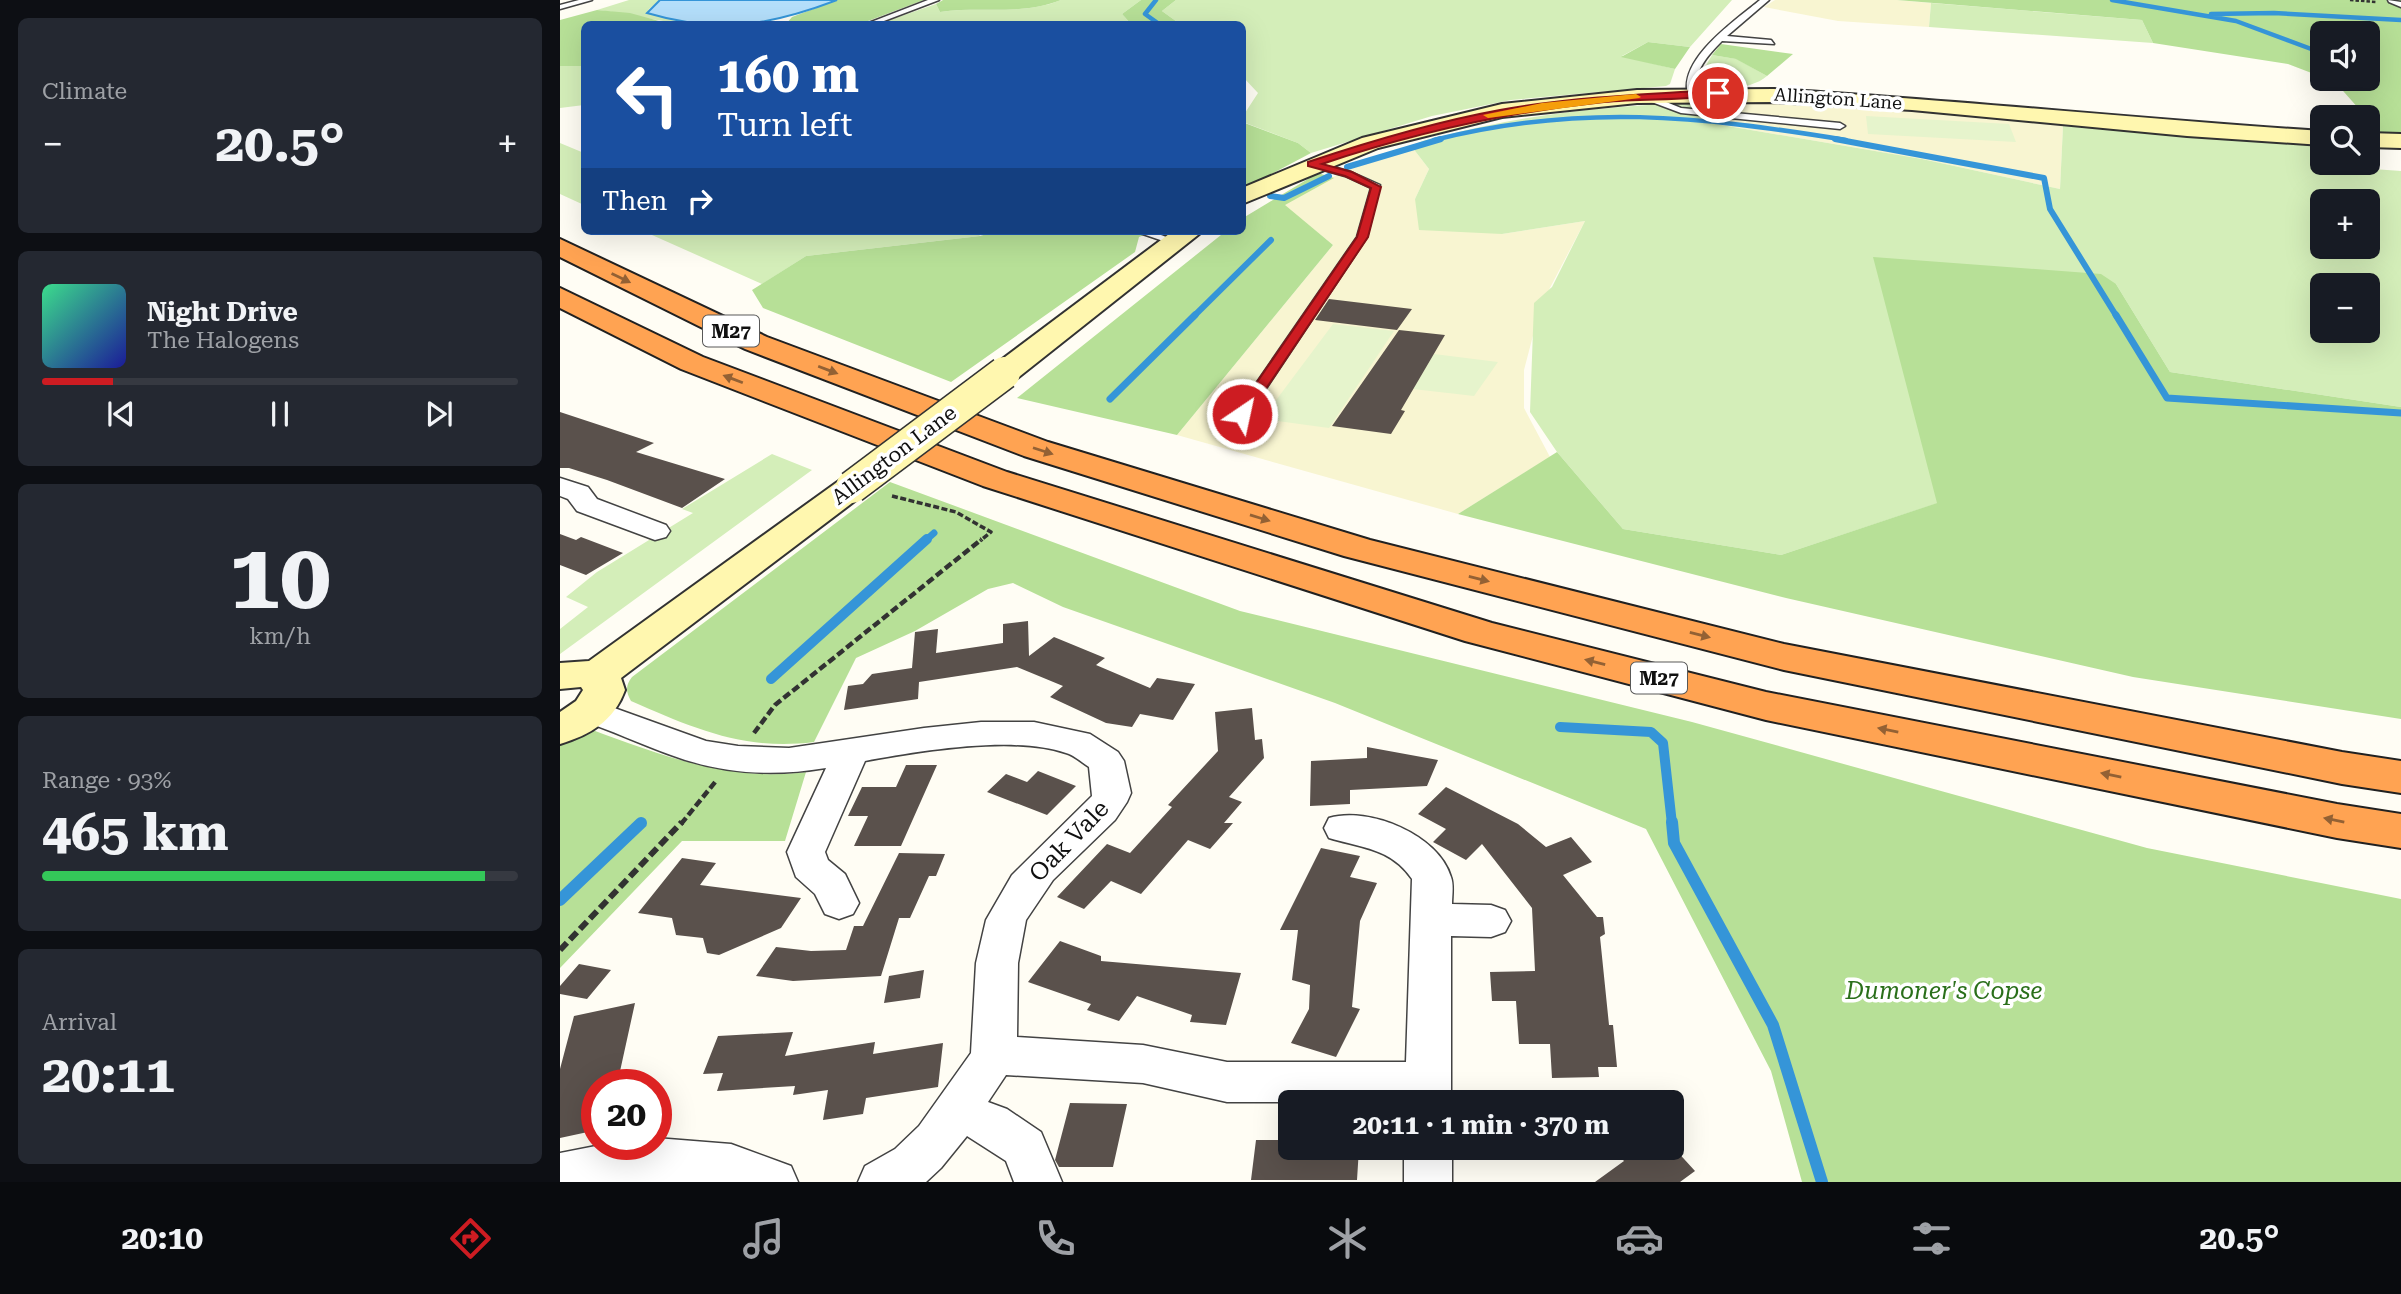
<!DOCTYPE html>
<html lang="en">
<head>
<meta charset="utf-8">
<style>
  :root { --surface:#171b24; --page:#242831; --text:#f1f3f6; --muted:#9ea1a6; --line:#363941; --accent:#cd1c22 }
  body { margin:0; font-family:"Roboto Serif",serif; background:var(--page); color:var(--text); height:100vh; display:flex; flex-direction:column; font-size:26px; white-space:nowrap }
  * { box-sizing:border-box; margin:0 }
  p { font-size:23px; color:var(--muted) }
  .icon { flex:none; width:38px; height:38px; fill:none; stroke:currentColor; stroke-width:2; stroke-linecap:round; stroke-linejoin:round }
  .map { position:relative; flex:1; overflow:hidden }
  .sheet { display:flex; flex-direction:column; gap:18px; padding:18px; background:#0d0f14; width:560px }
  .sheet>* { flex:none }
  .guide { position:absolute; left:21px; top:21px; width:665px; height:214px; border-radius:10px; box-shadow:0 7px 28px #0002; background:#1a4fa0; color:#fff; overflow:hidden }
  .tools { position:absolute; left:1750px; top:21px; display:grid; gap:14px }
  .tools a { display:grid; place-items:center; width:70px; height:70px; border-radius:10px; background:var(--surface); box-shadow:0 7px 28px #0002; font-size:35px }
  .speed { position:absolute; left:21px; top:1069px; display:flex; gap:14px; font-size:35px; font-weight:700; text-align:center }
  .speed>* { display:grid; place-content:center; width:91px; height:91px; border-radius:50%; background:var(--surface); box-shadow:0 7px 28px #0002; line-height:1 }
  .speed .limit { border:10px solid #d22; background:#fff; color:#111 }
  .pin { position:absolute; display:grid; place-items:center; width:60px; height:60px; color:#fff; margin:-30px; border:4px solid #fff; border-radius:50%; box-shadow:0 2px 7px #0007 }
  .me { position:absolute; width:77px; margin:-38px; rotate:34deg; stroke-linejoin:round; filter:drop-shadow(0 0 5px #0008) }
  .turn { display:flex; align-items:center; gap:24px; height:147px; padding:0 21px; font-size:32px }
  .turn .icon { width:91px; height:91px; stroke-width:2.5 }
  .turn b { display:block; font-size:49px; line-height:60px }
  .then { display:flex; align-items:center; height:66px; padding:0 21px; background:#0003; gap:14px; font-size:26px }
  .big { font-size:52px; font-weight:700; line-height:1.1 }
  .sheet .widget { flex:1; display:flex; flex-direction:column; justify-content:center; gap:10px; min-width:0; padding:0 24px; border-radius:10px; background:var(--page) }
  .sheet .dial { align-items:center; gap:0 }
  .dial b { font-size:91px; line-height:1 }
  .song { display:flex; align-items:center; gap:21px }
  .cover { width:84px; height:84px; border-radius:10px; background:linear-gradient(135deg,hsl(150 70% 55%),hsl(240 70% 35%)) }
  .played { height:7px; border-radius:4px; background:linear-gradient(90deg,var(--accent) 15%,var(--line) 15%) }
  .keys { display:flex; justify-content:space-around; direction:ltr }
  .heat { display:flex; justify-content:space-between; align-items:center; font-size:38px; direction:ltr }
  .charge { height:10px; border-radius:5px; background:linear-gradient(90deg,#34c759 93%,var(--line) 0) }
  .trip { position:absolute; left:718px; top:1090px; width:406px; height:70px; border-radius:10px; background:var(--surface); box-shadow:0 7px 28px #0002; font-weight:700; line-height:70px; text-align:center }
  .dock { display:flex; height:112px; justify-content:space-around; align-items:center; background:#090b0e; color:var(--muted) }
  .dock .icon { width:49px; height:49px }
  .dock .active { color:var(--accent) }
  .dock b { font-size:32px; color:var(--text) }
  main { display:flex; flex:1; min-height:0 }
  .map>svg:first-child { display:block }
  .farmland { fill:#f8f5d1 }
  .green { fill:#d4eeb9; fill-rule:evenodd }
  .forest { fill:#b7e097 }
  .pitch { fill:#e6f4cc }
  .water { fill:#b4dffb; stroke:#3595d8; stroke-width:2 }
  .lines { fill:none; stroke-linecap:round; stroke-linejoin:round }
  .stream-far4 { stroke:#3595d8; stroke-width:4.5 }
  .stream-far3 { stroke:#3595d8; stroke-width:6 }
  .stream-far2 { stroke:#3595d8; stroke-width:7 }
  .stream-far1 { stroke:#3595d8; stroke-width:10 }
  .stream { stroke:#3595d8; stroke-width:12 }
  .building { fill:#5a514c }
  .lane-casing { stroke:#434343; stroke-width:3 }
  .street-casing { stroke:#434343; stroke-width:3 }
  .secondary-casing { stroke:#323232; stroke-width:4 }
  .highway-casing { stroke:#212121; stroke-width:4 }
  .path-far3 { stroke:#323232; stroke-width:2.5; stroke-dasharray:3.5 2; stroke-linecap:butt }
  .path-far2 { stroke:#323232; stroke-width:3.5; stroke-dasharray:6 2.5; stroke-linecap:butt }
  .path-far1 { stroke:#323232; stroke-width:4.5; stroke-dasharray:8 3.5; stroke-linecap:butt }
  .path { stroke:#323232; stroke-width:6; stroke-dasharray:10 4.5; stroke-linecap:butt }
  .lane { fill:#fff; fill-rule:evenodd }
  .street { fill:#fff; fill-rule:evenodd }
  .secondary { fill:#fff7af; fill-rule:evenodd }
  .highway { fill:#ffa352; fill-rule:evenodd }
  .secondary-bridge-casing { stroke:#323232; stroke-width:35; stroke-linecap:butt }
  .secondary-bridge { stroke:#fff7af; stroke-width:32 }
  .oneway { fill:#936134 }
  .route { fill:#cd1c22; stroke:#851216; stroke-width:2 }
  .slow { fill:#f59e0b }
  .labels { text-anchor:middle; stroke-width:7; stroke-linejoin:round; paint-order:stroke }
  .far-street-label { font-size:18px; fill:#101010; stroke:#fff }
  .shield { fill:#fff; stroke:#585858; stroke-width:2 }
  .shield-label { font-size:19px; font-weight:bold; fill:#101010 }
  .street-label { font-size:21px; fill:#101010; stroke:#fff }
  .near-street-label { font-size:24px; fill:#101010; stroke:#fff }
  .near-park-label { font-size:24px; font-style:italic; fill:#2a6f1a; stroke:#fff }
</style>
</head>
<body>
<main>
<section class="sheet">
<div class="widget"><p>Climate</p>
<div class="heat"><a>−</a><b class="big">20.5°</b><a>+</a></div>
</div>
<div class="widget">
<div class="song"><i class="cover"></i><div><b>Night Drive</b><p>The Halogens</p></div></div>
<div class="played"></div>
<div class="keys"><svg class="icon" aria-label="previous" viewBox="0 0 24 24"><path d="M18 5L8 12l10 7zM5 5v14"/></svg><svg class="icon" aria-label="pause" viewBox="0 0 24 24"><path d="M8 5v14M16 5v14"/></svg><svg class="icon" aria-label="next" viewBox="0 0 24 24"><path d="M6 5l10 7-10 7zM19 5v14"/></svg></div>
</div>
<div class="widget dial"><b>10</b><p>km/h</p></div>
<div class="widget"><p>Range · 93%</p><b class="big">465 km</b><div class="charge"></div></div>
<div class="widget"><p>Arrival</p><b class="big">20:11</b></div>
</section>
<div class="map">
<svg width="1841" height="1182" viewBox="0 0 1841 1182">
  <rect width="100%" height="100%" fill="#fffdf4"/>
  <path class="farmland" d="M1215,0H1337L1371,3L1369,27L1278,21L1204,7Z
    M1214,102L1417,116L1503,126L1500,189L1362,159L1150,123L1169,105Z
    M852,147L869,169L855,199L942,234L1025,221L981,305L964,370V408L990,457L898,514L617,435L773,245L724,205L782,172Z"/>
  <path class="green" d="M69,0H100L89,9L87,13L136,24C102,24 71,13 37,10Z
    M501,0H581L562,14L571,24H318L376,4L380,12C421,6 462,16 501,0Z
    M616,0H1172L1130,47L1088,42L1062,56L1115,69L1110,84L1106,86L951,100L872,116L751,153L738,143L683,122V116L698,93L683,77L682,24H620L602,11Z
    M1371,3L1582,20L1593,43L1369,27Z
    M1152,55L1177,59L1207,76C1191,90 1160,90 1142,82V72Z
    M0,66H24V105L0,108Z
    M1140,102H1214L1169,105L1150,123L1362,159L1500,189L1503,126L1762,146V163H1795L1799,168L1841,171V407L1610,372L1556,284L1314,258L1378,503L1221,555L1063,529L997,452L970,412L974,303L992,287L1025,221L942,234L859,230L855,199L869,169L852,147C861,139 876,138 887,135C970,113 1055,106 1140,102ZM1762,201H1808V247H1762ZM1762,285H1808V331H1762Z
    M0,143L24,153V205L0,194Z
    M83,231H193L203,235L215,231H417L420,236L246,256L202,284Z
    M212,454L252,470L0,654V629L28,607L6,597L37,572L133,513L122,509Z"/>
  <path class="forest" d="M277,0H364L300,24H226L232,17Z
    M383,0H501C462,16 420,6 380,12L376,4Z
    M581,0H616L602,11L620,24H571L562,14Z
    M1337,0H1841V137L1823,136L1776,83L1765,79H1808V33H1762V77L1728,64L1593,43L1582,20Z
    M37,10L70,13L110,24H24V66H0V20Z
    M1088,42L1130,47L1115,69L1061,57Z
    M1161,44L1233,54L1207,76L1176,59L1152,55Z
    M682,122L738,143L751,153L683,189Z
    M758,173L774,178L725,205L773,245L617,435L457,398L666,231H682L683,218Z
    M437,231H595L579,237L575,252L391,382L203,308L192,290L246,256L420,236Z
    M1313,257L1541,274L1556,284L1610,372L1841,407V719L1573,677L1226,598L898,514L997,452L1063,529L1221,555L1377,503Z
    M330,482L680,611L1132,722L1587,848L1841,899V1182H1242L1211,1071L1086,829L775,703L503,607L453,583L428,589L355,631L296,658L254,742C184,751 133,728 71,701C66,692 65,686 72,677Z
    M30,729C100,755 170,782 246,772L225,841H122L0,968V740Z"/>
  <path class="pitch" d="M1306,116L1449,124L1456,142L1308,134Z
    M773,324L834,331L769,428L702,419Z
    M874,354L938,362L914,396L853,389Z"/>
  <path class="water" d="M100,0H277C209,26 158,34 87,13Z"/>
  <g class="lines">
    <path class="stream-far4" d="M596,0L585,14L599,24
      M1552,0L1676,21L1762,53
      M1651,14L1714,13L1841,20
      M874,140C1021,103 1138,116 1286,140"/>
    <path class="stream-far3" d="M1275,139L1484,178L1490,209L1557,317
      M787,167L881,139
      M710,196L724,198L769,176
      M633,317L711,240"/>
    <path class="stream-far2" d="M1556,315L1607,398L1841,413
      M550,399L635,315
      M365,541L374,533"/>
    <path class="stream-far1" d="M211,679L367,539
      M1000,727L1091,732L1103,743L1112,824"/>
    <path class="stream" d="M1112,822L1114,843L1213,1025L1262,1182
      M0,900L81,823"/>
  </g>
  <path class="building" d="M769,299L852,309L837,330L755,320Z
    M839,330L885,335L841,410L845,411L831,434L772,426Z
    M0,412L94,443L76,452L165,479L122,508L47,480L9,468H0Z
    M0,534L16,540L21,537L63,553L26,575L0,565Z
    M468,621L469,656L494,637L545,658L536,665L590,688L597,678L635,684L613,720L580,714L572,727L546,723L490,697L503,686L457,667L359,682L358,699L284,710L288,686L303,684L312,674L352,668L355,632L378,629L376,653L443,643V624Z
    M692,708L695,740L702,739L704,758L669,797L682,802L664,823H673L650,849L628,840L581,894L551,881L524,909L497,897L547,844L570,853L612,807L608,805L658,751L655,712Z
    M807,747L878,760L867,786L790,790V804L750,806L751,761L807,758Z
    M346,765H377L341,846H294L308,816H288L302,787H336Z
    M478,771L516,786L487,815L427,792L446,774L467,782Z
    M886,787L958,824L986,847L1011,837L1032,862L1003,875L1037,917H1043L1045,934L1040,937L1049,1025H1053L1057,1067H1038L1039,1077L992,1078L990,1044H959L956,1001H932L930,972L975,971L972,908L922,844L906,860L873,842L886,829L858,814Z
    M761,848L800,856L790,877L817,883L800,921L792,1007L800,1009L776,1057L731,1043L749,1009L750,985L732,980L738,930H720Z
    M339,853L385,854L376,876H369L350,918H339L321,976L233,981L196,976L216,947L251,951L286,950L294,926H303Z
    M122,858L156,863L140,885L241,898L221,928L159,955L147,953L143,938L116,935L112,918L78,913Z
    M500,941L541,956V961L681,973L666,1025L630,1022L632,1015L577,996L559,1021L527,1010L531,1004L468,982Z
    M19,964L51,970L27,999L0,994V986Z
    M364,970L360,998L324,1003L329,976Z
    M75,1003L57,1085H37V1130L0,1138V1069L14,1016Z
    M233,1032L225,1056L315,1042L313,1054L383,1043L378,1087L306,1098L303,1114L263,1120L268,1090L233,1095L235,1086L157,1091L163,1073L143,1074L158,1036Z
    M510,1103L567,1104L553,1167H499L495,1160Z
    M696,1140H730V1148H799L797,1180H691Z
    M1052,1148H1114L1135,1171L1120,1182H1035L1064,1161Z"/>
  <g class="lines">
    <g class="lane-casing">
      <path id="lane" d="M19,0H32L0,9V5Z
        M368,0H379L316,24H306Z
        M1200,0H1209L1167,36L1211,40L1214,44L1162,41C1147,56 1134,71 1135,93L1128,95C1118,59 1176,20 1200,0Z
        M1828,0L1841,2V7L1829,2Z
        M1084,93L1121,108L1280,123L1285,126L1280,129L1121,113L1081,98L1080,96Z
        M752,161L791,172L820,185L807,237L687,417H677L675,414L797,237L811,188L785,176L749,166V162Z
        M574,231H590L620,242L615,245Z"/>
    </g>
    <g class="street-casing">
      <path id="street" d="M0,478L28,487L37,499L106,525L110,531L106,537L95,540L17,511L8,499L0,496Z
        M32,700L146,741L178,746L229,748L364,728L421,722H474L530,734L558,752L564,761L571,793L567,802L555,820L493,880L466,920L458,963L457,1037L583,1045L667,1062H846L852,879C831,848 802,848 769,838L764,828L769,818C809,806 879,835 891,877C894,885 892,896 892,904L931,905L945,910L951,921L945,932L931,937L891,936V1102H667L583,1083L446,1075L428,1102L447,1109L481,1132L502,1182H454L446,1161L407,1136L381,1168L366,1182H298L305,1166L335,1149L359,1126L411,1053L416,963L426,920L452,875L532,796L529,767C521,762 514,755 506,753C454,735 359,751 305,761L265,852L268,860L285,874L299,903L293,914L279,919L265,914L255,894L236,877L227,852L266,768C212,777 162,774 111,755C80,744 51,730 20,720L15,712L20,704Z
        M96,1138L171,1144L231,1166L238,1182H0V1153L46,1144H96Z
        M844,1148H892V1182H844Z"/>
    </g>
    <g class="secondary-casing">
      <path id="secondary" d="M1214,89C1397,100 1579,119 1762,131V145L1627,136L1352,110L1214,102L1077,103L942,117L818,148L682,204V188L802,138L942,104L1077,90Z
        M1808,133L1841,134V148L1808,147Z
        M613,231H643L455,380L444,382L433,380L429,373L433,366Z
        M292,477L304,480L309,487L304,494L61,678L65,690C54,721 30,735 0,744V712L16,701L23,690L21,687L0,689V663L29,661L280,480Z"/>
    </g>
    <g class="highway-casing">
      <path id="highway" d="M0,239L207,337L488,442L810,540L1224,644L1782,752L1841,761V793L1782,784L1224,670L784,556L464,456L185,349L0,257Z
        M0,288L143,357L447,472L932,623L1206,692L1777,804L1841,814V848L1777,838L1206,720L905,641L423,486L121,369L0,308Z"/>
    </g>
    <path class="path-far3" d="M1790,0L1816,2"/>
    <path class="path-far2" d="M332,496L396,512L431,532L420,541"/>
    <path class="path-far1" d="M194,733L215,705L422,539
      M121,824L156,781"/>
    <path class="path" d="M0,950L122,822"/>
    <use href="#lane" class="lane"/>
    <use href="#street" class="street"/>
    <use href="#secondary" class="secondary"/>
    <use href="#highway" class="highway"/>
    <g class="secondary-bridge-casing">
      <path id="secondary-bridge" d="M292,487L444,373"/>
    </g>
    <use href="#secondary-bridge" class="secondary-bridge"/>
  </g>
  <defs><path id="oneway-solid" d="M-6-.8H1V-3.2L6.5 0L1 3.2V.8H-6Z" transform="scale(1.75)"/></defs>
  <g class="oneway">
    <use href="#oneway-solid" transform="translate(61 278) rotate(26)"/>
    <use href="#oneway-solid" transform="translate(268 370) rotate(21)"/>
    <use href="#oneway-solid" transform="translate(173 379) rotate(-159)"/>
    <use href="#oneway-solid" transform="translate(483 451) rotate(18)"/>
    <use href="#oneway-solid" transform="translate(700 518) rotate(17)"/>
    <use href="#oneway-solid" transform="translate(919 579) rotate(14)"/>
    <use href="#oneway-solid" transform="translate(1140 635) rotate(14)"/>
    <use href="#oneway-solid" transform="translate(1035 662) rotate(-166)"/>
    <use href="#oneway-solid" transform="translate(1328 730) rotate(-169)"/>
    <use href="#oneway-solid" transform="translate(1551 775) rotate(-169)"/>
    <use href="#oneway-solid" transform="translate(1774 820) rotate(-169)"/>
  </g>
  <path class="route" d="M1158,90L1163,93L1162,95C1123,101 1083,98 1044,102C947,112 854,133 762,164L792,172L821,187L808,237L687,417H677L675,414L797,237L811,188L785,176L748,166V162C811,141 874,122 940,110C1012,97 1086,94 1158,90Z"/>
  <path class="slow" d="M1076,94L1081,97L1079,98L928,118L923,115L982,103Z"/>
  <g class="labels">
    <g class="far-street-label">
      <text transform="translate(1278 99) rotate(4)" y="6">Allington Lane</text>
    </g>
    <g class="shield">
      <rect x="143" y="315.5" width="56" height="31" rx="5"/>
      <rect x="1071" y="662.5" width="56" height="31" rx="5"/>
    </g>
    <g class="shield-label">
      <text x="171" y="338">M27</text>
      <text x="1099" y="685">M27</text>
    </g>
    <g class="street-label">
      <text transform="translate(334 455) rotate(-37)" y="7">Allington Lane</text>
    </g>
    <g class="near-street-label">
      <text transform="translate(509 841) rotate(-46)" y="8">Oak Vale</text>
    </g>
    <g class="near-park-label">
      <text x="1384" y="999">Dumoner's Copse</text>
    </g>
  </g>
</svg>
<div class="tools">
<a><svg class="icon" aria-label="sound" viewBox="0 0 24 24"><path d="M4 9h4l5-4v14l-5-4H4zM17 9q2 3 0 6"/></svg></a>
<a><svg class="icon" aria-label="search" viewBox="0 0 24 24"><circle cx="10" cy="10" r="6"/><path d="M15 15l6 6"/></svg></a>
<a>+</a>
<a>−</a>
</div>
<div class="speed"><div class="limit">20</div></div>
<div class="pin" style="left:1158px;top:93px;background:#d93025"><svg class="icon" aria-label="arrive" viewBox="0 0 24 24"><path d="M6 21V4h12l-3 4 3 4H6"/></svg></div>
<svg class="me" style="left:682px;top:414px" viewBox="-20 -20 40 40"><circle r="17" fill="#cd1c22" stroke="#fff" stroke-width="3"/><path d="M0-11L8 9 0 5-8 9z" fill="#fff"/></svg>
<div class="trip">20:11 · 1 min · 370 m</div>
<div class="guide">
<div class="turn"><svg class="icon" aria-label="left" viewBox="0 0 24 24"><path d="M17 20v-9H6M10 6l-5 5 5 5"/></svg><div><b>160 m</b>Turn left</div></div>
<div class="then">Then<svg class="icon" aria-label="right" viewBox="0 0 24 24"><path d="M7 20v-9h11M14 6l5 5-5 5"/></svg></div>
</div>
</div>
</main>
<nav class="dock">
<b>20:10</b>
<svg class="icon active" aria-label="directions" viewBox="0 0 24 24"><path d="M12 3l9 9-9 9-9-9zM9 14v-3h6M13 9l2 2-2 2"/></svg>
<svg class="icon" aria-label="music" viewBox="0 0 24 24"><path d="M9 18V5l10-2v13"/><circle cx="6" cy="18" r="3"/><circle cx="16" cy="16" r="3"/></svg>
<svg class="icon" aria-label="phone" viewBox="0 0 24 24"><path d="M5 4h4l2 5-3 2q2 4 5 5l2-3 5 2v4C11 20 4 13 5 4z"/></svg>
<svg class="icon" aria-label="climate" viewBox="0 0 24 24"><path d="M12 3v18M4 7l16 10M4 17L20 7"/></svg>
<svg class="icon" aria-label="car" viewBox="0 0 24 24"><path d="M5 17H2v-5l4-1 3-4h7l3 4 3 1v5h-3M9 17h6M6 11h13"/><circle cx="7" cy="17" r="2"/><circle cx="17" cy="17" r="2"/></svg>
<svg class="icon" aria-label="filters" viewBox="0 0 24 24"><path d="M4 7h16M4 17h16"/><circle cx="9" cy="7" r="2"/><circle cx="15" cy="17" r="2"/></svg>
<b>20.5°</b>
</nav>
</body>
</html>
